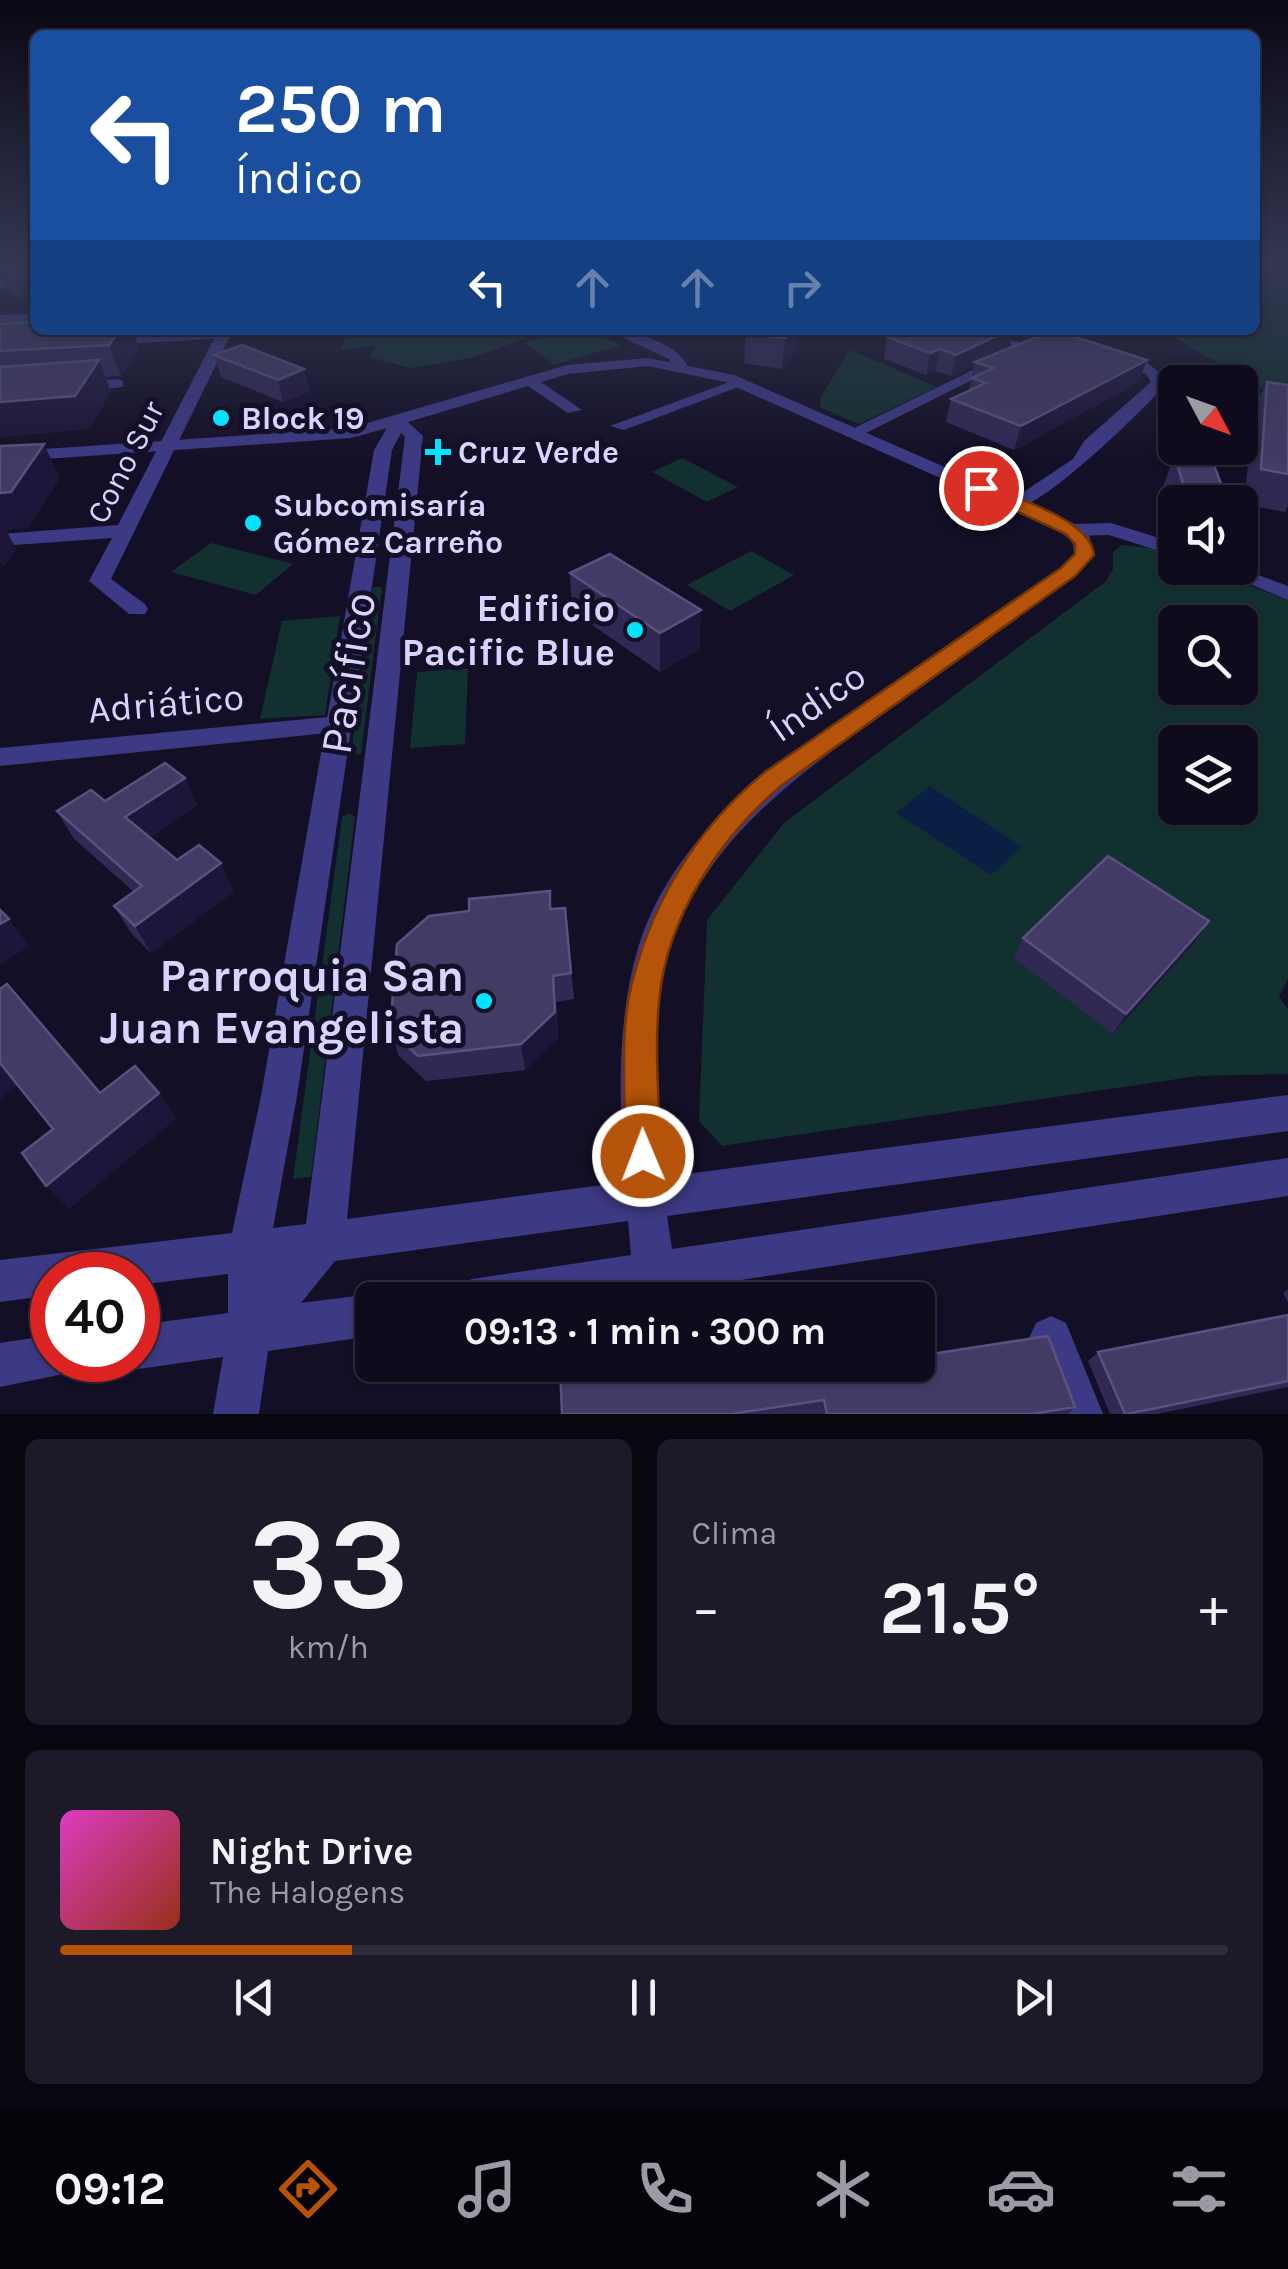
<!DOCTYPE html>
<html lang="es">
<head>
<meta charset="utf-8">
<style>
  :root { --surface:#0e0b1c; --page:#1c1929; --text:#f1f3f6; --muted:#9b9ba3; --line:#2e2b3b; --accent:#b45309 }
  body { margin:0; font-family:Karla,sans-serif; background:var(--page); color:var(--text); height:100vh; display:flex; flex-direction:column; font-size:38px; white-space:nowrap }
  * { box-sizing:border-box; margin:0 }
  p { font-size:32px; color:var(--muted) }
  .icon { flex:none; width:55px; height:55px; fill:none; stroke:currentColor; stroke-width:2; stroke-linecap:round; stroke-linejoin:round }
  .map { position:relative; height:1414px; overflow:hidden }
  .panel { display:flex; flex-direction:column; gap:25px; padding:25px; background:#08060f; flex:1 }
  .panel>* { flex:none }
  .banner { position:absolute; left:30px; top:30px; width:1230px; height:305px; border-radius:15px; box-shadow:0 2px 8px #0004,0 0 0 2px var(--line); background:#1a4fa0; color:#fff; overflow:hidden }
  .needle { width:65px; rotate:131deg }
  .tools { position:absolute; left:1158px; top:365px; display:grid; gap:20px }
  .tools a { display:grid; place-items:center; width:100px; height:100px; border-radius:15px; background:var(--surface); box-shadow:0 2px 8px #0004,0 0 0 2px var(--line); font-size:50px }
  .speed { position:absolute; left:30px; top:1252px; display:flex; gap:20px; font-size:50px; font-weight:700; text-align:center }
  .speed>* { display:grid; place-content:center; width:130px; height:130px; border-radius:50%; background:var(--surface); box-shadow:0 2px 8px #0004,0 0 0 2px var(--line); line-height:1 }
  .speed .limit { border:15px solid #d22; background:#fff; color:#111 }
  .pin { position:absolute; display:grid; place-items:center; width:85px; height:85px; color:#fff; margin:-42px; border:5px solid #fff; border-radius:50%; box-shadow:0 2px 10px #0007 }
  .me { position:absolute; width:110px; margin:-55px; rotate:359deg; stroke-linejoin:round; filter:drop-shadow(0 0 8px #0008) }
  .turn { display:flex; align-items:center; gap:35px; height:210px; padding:0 40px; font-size:45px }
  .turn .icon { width:130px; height:130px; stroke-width:2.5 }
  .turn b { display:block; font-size:70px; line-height:85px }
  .lanes { display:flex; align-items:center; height:95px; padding:0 40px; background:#0003; justify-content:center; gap:50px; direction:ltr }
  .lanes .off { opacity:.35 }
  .big { font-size:75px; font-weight:700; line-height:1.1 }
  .panel .widget { flex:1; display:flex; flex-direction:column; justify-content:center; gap:15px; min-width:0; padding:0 35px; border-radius:15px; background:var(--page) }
  .panel .dial { align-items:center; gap:0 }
  .dial b { font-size:130px; line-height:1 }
  .song { display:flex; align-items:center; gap:30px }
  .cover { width:120px; height:120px; border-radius:15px; background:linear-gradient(135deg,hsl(310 70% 55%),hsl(10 70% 35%)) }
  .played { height:10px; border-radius:5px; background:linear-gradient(90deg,var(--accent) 25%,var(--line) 25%) }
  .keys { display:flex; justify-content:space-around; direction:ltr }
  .heat { display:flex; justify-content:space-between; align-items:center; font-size:55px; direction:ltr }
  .panel .tiles { flex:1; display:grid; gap:25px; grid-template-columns:1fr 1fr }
  .widget:last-child { grid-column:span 2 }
  .trip { position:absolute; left:355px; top:1282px; width:580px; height:100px; border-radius:15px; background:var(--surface); box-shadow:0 2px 8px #0004,0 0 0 2px var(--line); font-weight:700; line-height:100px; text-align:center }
  .tabs { display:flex; height:160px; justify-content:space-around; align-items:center; background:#06040b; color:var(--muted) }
  .tabs .icon { width:70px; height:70px }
  .tabs .active { color:var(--accent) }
  .tabs b { font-size:45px; color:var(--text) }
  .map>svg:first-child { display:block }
  .green { fill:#12302f; fill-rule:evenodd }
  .water { fill:#0a1f44 }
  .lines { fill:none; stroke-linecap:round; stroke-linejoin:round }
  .minor { fill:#3d3a85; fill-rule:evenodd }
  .tertiary { fill:#3d3a85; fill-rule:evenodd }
  .wall { fill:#312854 }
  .shaded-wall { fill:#1d163a }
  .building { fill:#433a66; stroke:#5a527e; stroke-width:2.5 }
  .route { fill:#b45309; stroke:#753606; stroke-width:2.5 }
  .poi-dot { fill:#00e5ff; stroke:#130f26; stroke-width:4 }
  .labels { text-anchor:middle; stroke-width:10; stroke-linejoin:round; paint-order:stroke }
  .far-poi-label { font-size:32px; font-weight:bold; fill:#d9d4ff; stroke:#130f26; text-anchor:start }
  .far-street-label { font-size:32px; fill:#d9d4ff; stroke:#130f26 }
  .poi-label { font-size:38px; font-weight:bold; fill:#d9d4ff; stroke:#130f26; text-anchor:end }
  .street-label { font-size:38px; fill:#d9d4ff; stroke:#130f26 }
  .near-street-label { font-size:45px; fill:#d9d4ff; stroke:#130f26 }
  .near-poi-label { font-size:45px; font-weight:bold; fill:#d9d4ff; stroke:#130f26; text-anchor:end }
</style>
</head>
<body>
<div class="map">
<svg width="1288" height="1414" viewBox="0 0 1288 1414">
  <rect width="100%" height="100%" fill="#130f26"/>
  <path class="green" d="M1255,263H1288V403L1259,393L1265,391L1162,330H1255Z
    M342,330H548L471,358L410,368L369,357L377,345L340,350L347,333Z
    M568,330H582L622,345L553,365L525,342Z
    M850,350L937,387L859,424L821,408L820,398Z
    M682,458L738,487L707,502L652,472Z
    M211,543L293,564L256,595L171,572Z
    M1122,545L1150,548L1175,557V568H1202L1288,600V979L1279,997L1288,1009V1074L1198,1076L722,1146L699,1121L707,920L784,823L1105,582L1113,569V552ZM1175,622H1240V688H1175ZM1175,742H1240V808H1175Z
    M751,551L794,575L730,611L687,585Z
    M373,587H382L361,754L351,755Z
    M340,616L325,715L260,719L282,621Z
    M468,668L465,744L410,748L417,672Z
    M350,813L355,817L311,1177L293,1179L342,817Z"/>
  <path class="water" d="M930,786L1022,847L991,875L896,813Z"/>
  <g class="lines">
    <path class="minor" d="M18,263H31L0,291V280Z
      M35,314V322L0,323V315Z
      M233,330L111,579L145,604L148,609L145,614H129L89,581L112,538L0,546V534L118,525L214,339L104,345L99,344V338Z
      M607,330C631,330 676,342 687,365L674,368L669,359Z
      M1011,340L1038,347L862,435L848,431L1018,348L1011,346Z
      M1108,350C1130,349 1156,365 1167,383C1145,408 1038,514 1010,509V501L1073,459L1084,441L1151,382L1146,374L1108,356Z
      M525,378H535L582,410L568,413L525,384Z
      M117,379L123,381V387L75,392L67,387L75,382Z
      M735,380L749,383L624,430L610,426Z
      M1111,523L1175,543V556L1109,535L1072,536L1062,530L1072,524Z
      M1211,568H1239L1288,586V600Z
      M338,716L351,725L347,731L0,766V748Z
      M1051,1316L1066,1323L1103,1414H1057L1029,1338L1036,1323Z"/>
    <path class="tertiary" d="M648,358L734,375L1073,523L1089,535L1095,555L1075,576C1020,616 965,656 909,696C815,763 711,829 672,943C648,1015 656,1103 663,1177L1288,1095V1131L667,1216L672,1249L1288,1158V1196L610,1300H451L457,1285L472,1279L631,1255L628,1221L335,1261L301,1303L372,1294L387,1300H372V1336L268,1351L259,1414H213L223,1357L138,1369L122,1360H138V1325L228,1313V1274L138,1285V1275H52V1295L0,1302V1260L232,1233L261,1096L374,450L387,428L351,438L0,462V452L350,428L567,365ZM648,366L725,382L1059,531L1072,541L1075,554L1061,568C1004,607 948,646 892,685C791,754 676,824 638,948C616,1022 619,1106 625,1182L347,1219L423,436L408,422L568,374ZM401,433L405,437L306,1224L273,1228L297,1096L392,450Z
      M52,1335V1360H73L68,1373L0,1387V1343Z"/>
  </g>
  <path class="wall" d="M0,263H35V297L22,299L8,289L2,274L0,276Z
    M0,324L35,330H133L139,348L121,376L105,377L111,392L89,429L0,437Z
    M748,330H798L796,350L782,369L744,363L746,333Z
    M906,330H1047L1030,338L1012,337L1009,348L1139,382L1014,450L946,422L951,399L969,391L974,365L951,376L935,371L926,375L884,359L887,337Z
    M214,355L310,391L283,402L221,377Z
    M1267,382L1288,385V506L1285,512L1244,504L1253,414Z
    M1177,448H1220L1214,465L1228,502H1175V537L1173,536L1161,492Z
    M570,573L701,610L699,649L660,672L572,611Z
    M185,778L197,805L150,838L177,860L234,891L151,953L131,933L114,906L134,892L74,839L57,811L105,801Z
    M565,908L574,999L556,1002L558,1038L525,1070L426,1081L399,1056L390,1030L469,911Z
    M1023,938L1195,942L1113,1034L1014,958Z
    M1288,1289V1302L1283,1293Z
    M1288,1315V1387L1157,1414H1110L1088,1361L1098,1352Z
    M805,1373L1075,1407L1067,1414H562Z"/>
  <path class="shaded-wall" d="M35,274V297L22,299L13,279Z
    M120,330H133L139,348L121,376L109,345Z
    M791,330H798L796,350L782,369L785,338Z
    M1009,330H1014L1009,348L975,362L974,365L951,376L956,355Z
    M1032,330H1047L1030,338Z
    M940,349L935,371L926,375L930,353Z
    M99,360L111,392L89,429L0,437V402Z
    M1147,360L1139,382L1014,450L1021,426Z
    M304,369L310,391L283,402L278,380Z
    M44,444L60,478L28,528L6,530L16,549L3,568L0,562V493Z
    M701,610L699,649L660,672V633Z
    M185,778L197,805L140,845L125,817Z
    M221,863L234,891L151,953L135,926Z
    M9,919L29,946L0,965V924Z
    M1209,921L1195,942L1113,1034L1126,1014Z
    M553,976L558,1038L525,1070L521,1044Z
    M0,1062L20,1084L0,1099Z
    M159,1093L177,1118L69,1209L46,1186Z"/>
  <path class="building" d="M4,263H35V274L13,279L0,269Z
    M35,322V330H120L109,345L0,351V324Z
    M748,330H791L785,338L746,333Z
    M906,330H1009L956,355L940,349L930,353L887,337Z
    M1054,330L1147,360L1021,426L951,399L986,383L972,378L993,368L975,362Z
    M242,345L304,369L278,380L214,355Z
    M99,360L75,396L0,402V367Z
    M1267,382L1288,385V474L1261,469Z
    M44,444L11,492L0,493V446Z
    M1178,448H1220L1217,460H1212L1228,502L1188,500L1175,457Z
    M610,554L701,610L660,633L570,573Z
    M165,763L185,778L125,817L177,860L199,845L221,863L135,926L114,906L142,886L57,811L91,790L105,801Z
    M1108,856L1209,921L1126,1014L1023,938Z
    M550,891V909L565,908L571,973L553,976L555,1012L521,1044L418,1056L390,1030L397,944L429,916L469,911V899Z
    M0,910L9,919L0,924Z
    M7,984L100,1093L135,1066L159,1093L46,1186L22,1153L53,1129L0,1063V989Z
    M1288,1315V1381L1127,1414H1125L1098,1352Z
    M1048,1336L1075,1407L1032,1414H827L824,1400L730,1414H562L560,1366L804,1365L805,1373L856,1365H918V1356Z"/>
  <linearGradient id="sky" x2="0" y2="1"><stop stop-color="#0a0815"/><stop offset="0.57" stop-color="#333752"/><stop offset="1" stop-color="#333752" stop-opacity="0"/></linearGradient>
  <rect width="1288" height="461" fill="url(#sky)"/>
  <path class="route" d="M975,485H987C1016,498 1092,521 1094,555L1075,576L782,785C720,838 666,917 659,1002C654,1052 660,1106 660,1156L655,1169L643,1174L630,1169L625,1156C626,1110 620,1040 629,996C648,907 695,829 765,772L1061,568L1075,554V544L1066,534L975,492Z"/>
  <g class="poi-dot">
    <circle cx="221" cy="418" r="10"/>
    <path d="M433 437h10v10h10v10h-10v10h-10v-10h-10v-10h10z"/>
    <circle cx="253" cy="523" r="10"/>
    <circle cx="635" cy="630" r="10"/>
    <circle cx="484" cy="1001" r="10"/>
  </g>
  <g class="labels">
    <g class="far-poi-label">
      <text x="241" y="429">Block 19</text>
      <text x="458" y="463">Cruz Verde</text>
      <text x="273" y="516">Subcomisaría<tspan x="273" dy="37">Gómez Carreño</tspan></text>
    </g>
    <g class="far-street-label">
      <text transform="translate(125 462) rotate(-63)" y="11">Cono Sur</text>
    </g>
    <g class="poi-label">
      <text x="615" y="621">Edificio<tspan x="615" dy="44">Pacific Blue</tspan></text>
    </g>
    <g class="street-label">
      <text transform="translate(817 702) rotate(-35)" y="13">Índico</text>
      <text transform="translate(166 703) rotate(-5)" y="13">Adriático</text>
    </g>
    <g class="near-street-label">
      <text transform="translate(347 673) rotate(-81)" y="16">Pacífico</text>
    </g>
    <g class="near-poi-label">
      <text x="464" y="991">Parroquia San<tspan x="464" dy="52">Juan Evangelista</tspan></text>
    </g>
  </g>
</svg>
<div class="tools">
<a><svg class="needle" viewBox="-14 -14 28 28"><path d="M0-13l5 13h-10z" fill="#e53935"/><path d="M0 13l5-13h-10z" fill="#9b9ba3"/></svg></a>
<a><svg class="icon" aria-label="sound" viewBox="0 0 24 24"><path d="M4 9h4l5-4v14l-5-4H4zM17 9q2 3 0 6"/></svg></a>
<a><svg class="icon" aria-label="search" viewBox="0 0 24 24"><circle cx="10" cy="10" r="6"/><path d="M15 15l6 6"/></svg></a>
<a><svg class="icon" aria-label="layers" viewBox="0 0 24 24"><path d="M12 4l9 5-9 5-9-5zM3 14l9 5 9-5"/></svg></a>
</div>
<div class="speed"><div class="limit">40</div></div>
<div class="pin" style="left:981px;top:488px;background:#d93025"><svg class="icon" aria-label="arrive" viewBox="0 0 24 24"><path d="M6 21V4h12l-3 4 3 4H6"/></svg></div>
<svg class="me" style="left:643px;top:1156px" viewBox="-20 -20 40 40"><circle r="17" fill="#b45309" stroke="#fff" stroke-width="3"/><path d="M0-11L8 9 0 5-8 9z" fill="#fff"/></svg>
<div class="trip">09:13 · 1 min · 300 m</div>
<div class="banner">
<div class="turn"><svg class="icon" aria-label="left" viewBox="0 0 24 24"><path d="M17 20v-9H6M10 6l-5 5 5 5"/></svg><div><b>250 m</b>Índico</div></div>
<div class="lanes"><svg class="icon" aria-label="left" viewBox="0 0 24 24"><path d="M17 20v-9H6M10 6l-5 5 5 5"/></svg><svg class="icon off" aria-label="ahead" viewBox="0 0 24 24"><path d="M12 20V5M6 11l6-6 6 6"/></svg><svg class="icon off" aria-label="ahead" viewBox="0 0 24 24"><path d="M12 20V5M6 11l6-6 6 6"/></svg><svg class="icon off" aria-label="right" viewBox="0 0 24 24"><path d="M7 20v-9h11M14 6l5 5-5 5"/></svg></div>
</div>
</div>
<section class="panel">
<div class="tiles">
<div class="widget dial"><b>33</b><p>km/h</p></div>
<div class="widget"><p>Clima</p>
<div class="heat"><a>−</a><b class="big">21.5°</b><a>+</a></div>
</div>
<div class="widget">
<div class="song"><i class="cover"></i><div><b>Night Drive</b><p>The Halogens</p></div></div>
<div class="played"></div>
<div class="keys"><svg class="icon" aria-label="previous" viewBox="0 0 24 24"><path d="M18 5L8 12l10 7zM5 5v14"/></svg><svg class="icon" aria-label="pause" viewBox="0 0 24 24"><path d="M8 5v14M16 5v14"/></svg><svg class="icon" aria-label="next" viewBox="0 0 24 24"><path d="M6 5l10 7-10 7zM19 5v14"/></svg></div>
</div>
</div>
</section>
<nav class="tabs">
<b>09:12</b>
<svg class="icon active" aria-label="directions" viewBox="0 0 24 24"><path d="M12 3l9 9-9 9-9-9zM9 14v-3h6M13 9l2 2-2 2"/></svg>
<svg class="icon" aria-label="music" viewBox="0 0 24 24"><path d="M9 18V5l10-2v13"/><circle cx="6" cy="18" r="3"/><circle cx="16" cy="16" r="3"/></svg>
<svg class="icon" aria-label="phone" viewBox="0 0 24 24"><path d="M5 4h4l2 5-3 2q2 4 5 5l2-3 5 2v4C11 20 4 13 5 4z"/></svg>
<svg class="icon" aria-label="climate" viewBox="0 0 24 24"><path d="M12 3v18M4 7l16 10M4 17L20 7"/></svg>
<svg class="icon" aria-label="car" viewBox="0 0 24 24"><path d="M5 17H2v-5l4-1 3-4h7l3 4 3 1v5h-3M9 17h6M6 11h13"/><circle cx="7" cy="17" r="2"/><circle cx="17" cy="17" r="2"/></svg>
<svg class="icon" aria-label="filters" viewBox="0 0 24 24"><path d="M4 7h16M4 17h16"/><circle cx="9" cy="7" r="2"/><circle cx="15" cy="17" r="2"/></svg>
</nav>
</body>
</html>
